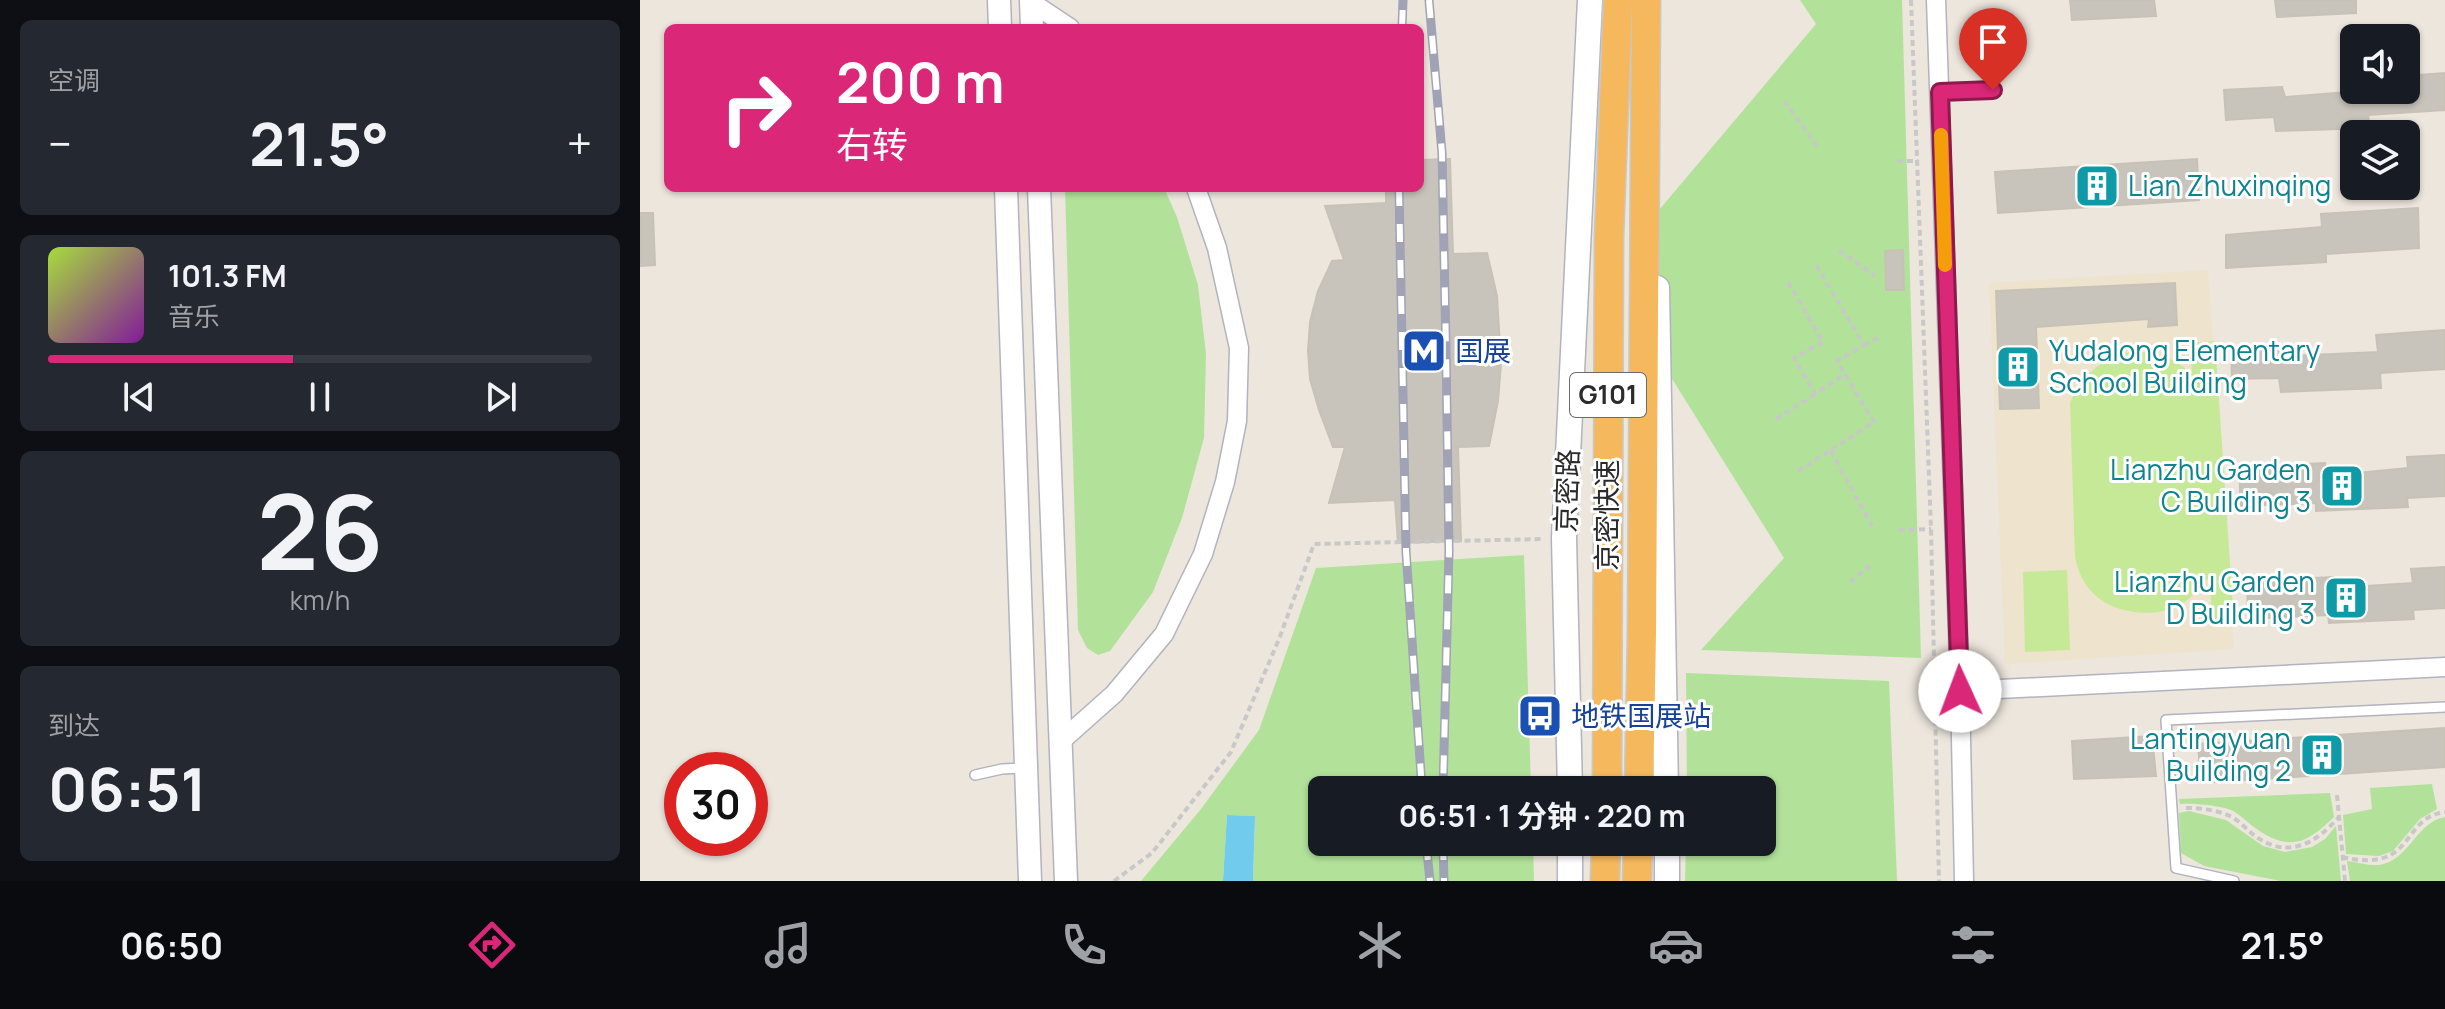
<!DOCTYPE html>
<html lang="zh">
<head>
<meta charset="utf-8">
<style>
  :root { --surface:#171b24; --page:#242831; --text:#f1f3f6; --muted:#9ea1a6; --line:#363941; --accent:#db2777 }
  body { margin:0; font-family:Manrope,"Noto Sans SC",sans-serif; background:var(--page); color:var(--text); height:100vh; display:flex; flex-direction:column; font-size:30px; white-space:nowrap }
  * { box-sizing:border-box; margin:0 }
  p { font-size:26px; color:var(--muted) }
  .icon { flex:none; width:44px; height:44px; fill:none; stroke:currentColor; stroke-width:2; stroke-linecap:round; stroke-linejoin:round }
  .map { position:relative; flex:1; overflow:hidden }
  .side { display:flex; flex-direction:column; gap:20px; padding:20px; background:#0d0f14; width:640px }
  .side>* { flex:none }
  .banner { position:absolute; left:24px; top:24px; width:760px; height:168px; border-radius:12px; box-shadow:0 2px 6px #0004; background:#db2777; color:#fff; overflow:hidden }
  .buttons { position:absolute; left:1700px; top:24px; display:grid; gap:16px }
  .buttons a { display:grid; place-items:center; width:80px; height:80px; border-radius:12px; background:var(--surface); box-shadow:0 2px 6px #0004; font-size:40px }
  .speed { position:absolute; left:24px; top:752px; display:flex; gap:16px; font-size:40px; font-weight:700; text-align:center }
  .speed>* { display:grid; place-content:center; width:104px; height:104px; border-radius:50%; background:var(--surface); box-shadow:0 2px 6px #0004; line-height:1 }
  .speed .limit { border:12px solid #d22; background:#fff; color:#111 }
  .pin { position:absolute; display:grid; place-items:center; width:68px; height:68px; color:#fff; margin:-82px -34px; border-radius:50% 50% 50% 0; rotate:-45deg; box-shadow:0 0 8px #0007 }
  .pin .icon { rotate:45deg }
  .me { position:absolute; width:88px; margin:-44px; rotate:358deg; stroke-linejoin:round; filter:drop-shadow(0 0 6px #0008) }
  .turn { display:flex; align-items:center; gap:28px; height:168px; padding:0 40px; font-size:36px }
  .turn .icon { width:104px; height:104px; stroke-width:2.5 }
  .turn b { display:block; font-size:56px; line-height:68px }
  .big { font-size:60px; font-weight:700; line-height:1.1 }
  .side .tile { flex:1; display:flex; flex-direction:column; justify-content:center; gap:12px; min-width:0; padding:0 28px; border-radius:12px; background:var(--page) }
  .side .dial { align-items:center; gap:0 }
  .dial b { font-size:104px; line-height:1 }
  .song { display:flex; align-items:center; gap:24px }
  .cover { width:96px; height:96px; border-radius:12px; background:linear-gradient(135deg,hsl(80 70% 55%),hsl(290 70% 35%)) }
  .played { height:8px; border-radius:4px; background:linear-gradient(90deg,var(--accent) 45%,var(--line) 45%) }
  .keys { display:flex; justify-content:space-around; direction:ltr }
  .heat { display:flex; justify-content:space-between; align-items:center; font-size:44px; direction:ltr }
  .trip { position:absolute; left:668px; top:776px; width:468px; height:80px; border-radius:12px; background:var(--surface); box-shadow:0 2px 6px #0004; font-weight:700; line-height:80px; text-align:center }
  .tabs { display:flex; height:128px; justify-content:space-around; align-items:center; background:#090b0e; color:var(--muted) }
  .tabs .icon { width:56px; height:56px }
  .tabs .current { color:var(--accent) }
  .tabs b { font-size:36px; color:var(--text) }
  main { display:flex; flex:1; min-height:0 }
  .map>svg:first-child { display:block }
  .education { fill:#eee3cc }
  .green { fill:#b2e29a }
  .pitch { fill:#c5e996 }
  .water { fill:#71cbed }
  .building { fill:#c8c4bb; stroke:#c8c2b6; stroke-width:2 }
  .lines { fill:none; stroke-linecap:round; stroke-linejoin:round }
  .service-casing { stroke:#b1b3be; stroke-width:12 }
  .minor-casing { stroke:#b1b3be; stroke-width:21 }
  .tertiary-casing { stroke:#b1b3be; stroke-width:25 }
  .secondary-casing { stroke:#b1b3be; stroke-width:27 }
  .trunk-casing { stroke:#c8c8c8; stroke-width:31 }
  .path { stroke:#c8c8c8; stroke-width:4; stroke-dasharray:6 4; stroke-linecap:butt }
  .service { stroke:#fff; stroke-width:9 }
  .minor { stroke:#fff; stroke-width:18 }
  .tertiary { stroke:#fff; stroke-width:22 }
  .secondary { stroke:#fff; stroke-width:24 }
  .trunk { stroke:#f6b85c; stroke-width:28 }
  .rail-casing { stroke:#a0a2b5; stroke-width:9 }
  .rail { stroke:#fff; stroke-width:6; stroke-dasharray:18; stroke-linecap:butt }
  .route-casing { stroke:#8e194d; stroke-width:20 }
  .route { stroke:#db2777; stroke-width:14 }
  .slow { stroke:#f59e0b; stroke-width:14 }
  .labels { text-anchor:middle; stroke-width:6; stroke-linejoin:round; paint-order:stroke }
  .shield { fill:#fff; stroke:#6b6b6b; stroke-width:2 }
  .shield-label { font-size:26px; font-weight:bold; fill:#2b2b2b }
  .culture-label { font-size:28px; fill:#0d838f; stroke:#fff; text-anchor:end }
  .transit-label { font-size:28px; fill:#164399; stroke:#fff; text-anchor:start }
  .street-label { font-size:28px; fill:#2b2b2b; stroke:#fff }
</style>
</head>
<body>
<main>
<section class="side">
<div class="tile"><p>空调</p>
<div class="heat"><a>−</a><b class="big">21.5°</b><a>+</a></div>
</div>
<div class="tile">
<div class="song"><i class="cover"></i><div><b>101.3 FM</b><p>音乐</p></div></div>
<div class="played"></div>
<div class="keys"><svg class="icon" aria-label="previous" viewBox="0 0 24 24"><path d="M18 5L8 12l10 7zM5 5v14"/></svg><svg class="icon" aria-label="pause" viewBox="0 0 24 24"><path d="M8 5v14M16 5v14"/></svg><svg class="icon" aria-label="next" viewBox="0 0 24 24"><path d="M6 5l10 7-10 7zM19 5v14"/></svg></div>
</div>
<div class="tile dial"><b>26</b><p>km/h</p></div>
<div class="tile"><p>到达</p><b class="big">06:51</b></div>
</section>
<div class="map">
<svg width="1805" height="881" viewBox="0 0 1805 881">
  <rect width="100%" height="100%" fill="#ece6dd"/>
  <path class="education" d="M1568,270L1594,649L1365,664L1349,283Z"/>
  <path class="green" d="M1160,0H1262L1281,658L1061,650L1144,558L999,326L997,236L1176,24Z
    M425,188H524L537,217L558,285L566,354L564,438L542,518L513,592L470,651L458,655L447,648L438,630Z
    M884,555L891,790H682V842H893L894,881H613L615,816L587,815L583,881H501L561,809L619,730L676,568Z
    M1046,673L1249,681L1257,881H1045L1046,842H1122V790H1047Z
    M1792,784L1797,809L1780,819L1753,851L1739,856L1706,854L1703,815L1732,809L1730,788Z
    M1690,793L1694,817C1664,847 1646,851 1611,825C1605,820 1598,813 1591,810C1577,805 1554,803 1540,804L1539,799Z
    M1549,811L1586,820L1623,846L1645,852L1672,847L1685,839L1696,826L1701,881H1641L1564,866L1541,853L1539,813Z
    M1805,817V881H1710L1707,861C1717,862 1729,866 1739,865C1769,861 1776,822 1805,817Z"/>
  <path class="pitch" d="M1575,341L1594,622L1572,623L1570,577C1561,585 1553,597 1543,603C1517,620 1471,614 1451,591C1442,581 1438,570 1435,557L1430,403C1446,365 1483,341 1525,357C1535,360 1543,367 1552,373L1550,343Z
    M1427,570L1430,650L1385,652L1383,572Z"/>
  <path class="water" d="M587,815L615,816L613,881H583Z"/>
  <path class="building" d="M1430,0H1514L1516,16L1432,20Z
    M1635,0H1716V13L1637,17Z
    M1805,73V110L1728,115L1730,128L1636,131L1634,117L1586,120L1584,90L1642,87L1645,97L1733,90H1766V76Z
    M810,159L813,254L847,253L857,296L861,363L858,401L849,446L818,447L821,541L758,543L755,500L689,503L705,447H693L679,410L670,379L668,351L670,322L678,291L692,261L704,260L685,206L746,203V188H780V160Z
    M1557,159L1559,200L1358,213L1355,172Z
    M1778,208L1779,248L1686,254V262L1586,268V235L1682,227L1681,214Z
    M0,213H13L15,265L0,266Z
    M1263,250L1264,290H1246L1245,251Z
    M1535,283L1537,325L1508,327L1509,319L1396,327L1399,408L1360,409L1356,291Z
    M1805,330V369L1740,373L1741,388L1641,392L1639,378L1592,379L1591,352L1649,348L1648,356L1738,352L1736,335Z
    M1805,455V496L1767,498L1768,507L1676,511V503L1600,506V467L1685,463L1686,476L1768,468L1767,457Z
    M1805,567V608L1773,610L1774,619L1689,623L1688,615L1608,619L1607,581L1694,577V588L1773,583L1771,569Z
    M1805,728V767L1561,783L1558,744Z
    M1512,736L1516,776L1434,779L1432,741Z"/>
  <g class="lines">
    <g class="service-casing">
      <path id="service" d="M1300,92L1353,90
        M335,775L362,769L387,768
        M1594,881L1536,868L1526,720L1805,707"/>
    </g>
    <g class="minor-casing">
      <path id="minor" d="M1296,0L1320,691L1324,881
        M391,2L430,28
        M1320,691L1805,667
        M420,742L474,694L524,634L563,554L585,482L597,421L599,348L577,248L556,188"/>
    </g>
    <g class="tertiary-casing">
      <path id="tertiary" d="M359,0L360,28
        M391,0L392,28
        M366,188L390,881
        M399,188L426,881"/>
    </g>
    <g class="secondary-casing">
      <path id="secondary" d="M1017,288L1026,790
        M930,790L924,538L950,0
        M930,842V881
        M1027,842V881"/>
    </g>
    <g class="trunk-casing">
      <path id="trunk" d="M967,790L969,236L978,0
        M999,790L1002,634L1006,0
        M965,881L966,842
        M997,881L998,842"/>
    </g>
    <path class="path" d="M1271,0L1291,529L1299,881
      M1144,101L1178,147
      M1257,161H1278
      M1199,250L1235,276
      M1148,282L1183,342L1154,358L1175,394L1205,374
      M1224,345L1238,338
      M1136,419L1175,394
      M1191,451L1232,526
      M1158,471L1234,422L1197,361L1224,345L1176,265
      M1259,530L1291,529
      M1210,582L1233,563
      M1697,795L1705,881
      M1546,808C1560,808 1577,810 1590,816C1600,821 1607,830 1615,836C1648,860 1676,843 1699,817
      M1702,857C1777,874 1759,818 1805,812
      M474,881L512,853L591,752L639,639L674,544L904,539"/>
    <use href="#service" class="service"/>
    <use href="#minor" class="minor"/>
    <use href="#tertiary" class="tertiary"/>
    <use href="#secondary" class="secondary"/>
    <use href="#trunk" class="trunk"/>
    <g class="rail-casing">
      <path id="rail" d="M789,0L802,153L806,349L809,551L803,790
        M762,28L763,0
        M759,188L766,551L782,790
        M786,842L790,881
        M803,842L804,881"/>
    </g>
    <use href="#rail" class="rail"/>
  </g>
  <g class="lines">
    <g class="route-casing">
      <path id="route" d="M1320,691L1300,92L1353,90"/>
    </g>
    <use href="#route" class="route"/>
    <path class="slow" d="M1301,135L1305,265"/>
  </g>
  <defs>
    <g id="building-square" transform="scale(2.3)"><rect x="-9" y="-9" width="18" height="18" rx="4" fill="#0f9aa8" stroke="#fff"/><path d="M-4-6H4V6H1V3H-1V6H-4ZM-2.5-4.3h1.7v1.8h-1.7ZM.8-4.3h1.7v1.8H.8ZM-2.5-1h1.7V.8h-1.7ZM.8-1h1.7V.8H.8Z" fill="#fff"/></g>
    <g id="metro-square" transform="scale(2.3)"><rect x="-9" y="-9" width="18" height="18" rx="4" fill="#1a4fb4" stroke="#fff"/><path d="M-5.5 5V-5H-3L0 0L3-5H5.5V5H3V-.5L0 4L-3-.5V5Z" fill="#fff"/></g>
    <g id="bus-square" transform="scale(2.3)"><rect x="-9" y="-9" width="18" height="18" rx="4" fill="#1a4fb4" stroke="#fff"/><path d="M-5-6H5V4H4V6H2V4H-2V6H-4V4H-5ZM-3.5-4V0h7V-4ZM-3.5 1.2v1.5H-2V1.2ZM2 1.2v1.5H3.5V1.2Z" fill="#fff"/></g>
  </defs>
  <g fill-rule="evenodd">
    <use href="#building-square" x="1457" y="186"/>
    <use href="#metro-square" x="784" y="351"/>
    <use href="#building-square" x="1378" y="367"/>
    <use href="#building-square" x="1702" y="486"/>
    <use href="#building-square" x="1706" y="598"/>
    <use href="#bus-square" x="900" y="716"/>
    <use href="#building-square" x="1682" y="755"/>
  </g>
  <g class="labels">
    <rect class="shield" x="930" y="373" width="76" height="44" rx="6"/>
    <g class="shield-label">
      <text x="968" y="404">G101</text>
    </g>
    <g class="culture-label">
      <text x="1488" y="196" text-anchor="start">Lian Zhuxinqing</text>
      <text x="1409" y="361" text-anchor="start">Yudalong Elementary<tspan x="1409" dy="32">School Building</tspan></text>
      <text x="1671" y="480">Lianzhu Garden<tspan x="1671" dy="32">C Building 3</tspan></text>
      <text x="1675" y="592">Lianzhu Garden<tspan x="1675" dy="32">D Building 3</tspan></text>
      <text x="1651" y="749">Lantingyuan<tspan x="1651" dy="32">Building 2</tspan></text>
    </g>
    <g class="transit-label">
      <text x="815" y="361">国展</text>
      <text x="931" y="726">地铁国展站</text>
    </g>
    <g class="street-label">
      <text transform="translate(927 491) rotate(-88)" y="10">京密路</text>
      <text transform="translate(967 515) rotate(-90)" y="10">京密快速</text>
    </g>
  </g>
</svg>
<div class="buttons">
<a><svg class="icon" aria-label="sound" viewBox="0 0 24 24"><path d="M4 9h4l5-4v14l-5-4H4zM17 9q2 3 0 6"/></svg></a>
<a><svg class="icon" aria-label="layers" viewBox="0 0 24 24"><path d="M12 4l9 5-9 5-9-5zM3 14l9 5 9-5"/></svg></a>
</div>
<div class="speed"><div class="limit">30</div></div>
<div class="pin" style="left:1353px;top:90px;background:#d93025"><svg class="icon" aria-label="arrive" viewBox="0 0 24 24"><path d="M6 21V4h12l-3 4 3 4H6"/></svg></div>
<svg class="me" style="left:1320px;top:691px" viewBox="-20 -20 40 40"><circle r="19" fill="#fff"/><path d="M0-13L10 11 0 6-10 11z" fill="#db2777"/></svg>
<div class="trip">06:51 · 1 分钟 · 220 m</div>
<div class="banner">
<div class="turn"><svg class="icon" aria-label="right" viewBox="0 0 24 24"><path d="M7 20v-9h11M14 6l5 5-5 5"/></svg><div><b>200 m</b>右转</div></div>
</div>
</div>
</main>
<nav class="tabs">
<b>06:50</b>
<svg class="icon current" aria-label="directions" viewBox="0 0 24 24"><path d="M12 3l9 9-9 9-9-9zM9 14v-3h6M13 9l2 2-2 2"/></svg>
<svg class="icon" aria-label="music" viewBox="0 0 24 24"><path d="M9 18V5l10-2v13"/><circle cx="6" cy="18" r="3"/><circle cx="16" cy="16" r="3"/></svg>
<svg class="icon" aria-label="phone" viewBox="0 0 24 24"><path d="M5 4h4l2 5-3 2q2 4 5 5l2-3 5 2v4C11 20 4 13 5 4z"/></svg>
<svg class="icon" aria-label="climate" viewBox="0 0 24 24"><path d="M12 3v18M4 7l16 10M4 17L20 7"/></svg>
<svg class="icon" aria-label="car" viewBox="0 0 24 24"><path d="M5 17H2v-5l4-1 3-4h7l3 4 3 1v5h-3M9 17h6M6 11h13"/><circle cx="7" cy="17" r="2"/><circle cx="17" cy="17" r="2"/></svg>
<svg class="icon" aria-label="filters" viewBox="0 0 24 24"><path d="M4 7h16M4 17h16"/><circle cx="9" cy="7" r="2"/><circle cx="15" cy="17" r="2"/></svg>
<b>21.5°</b>
</nav>
</body>
</html>
